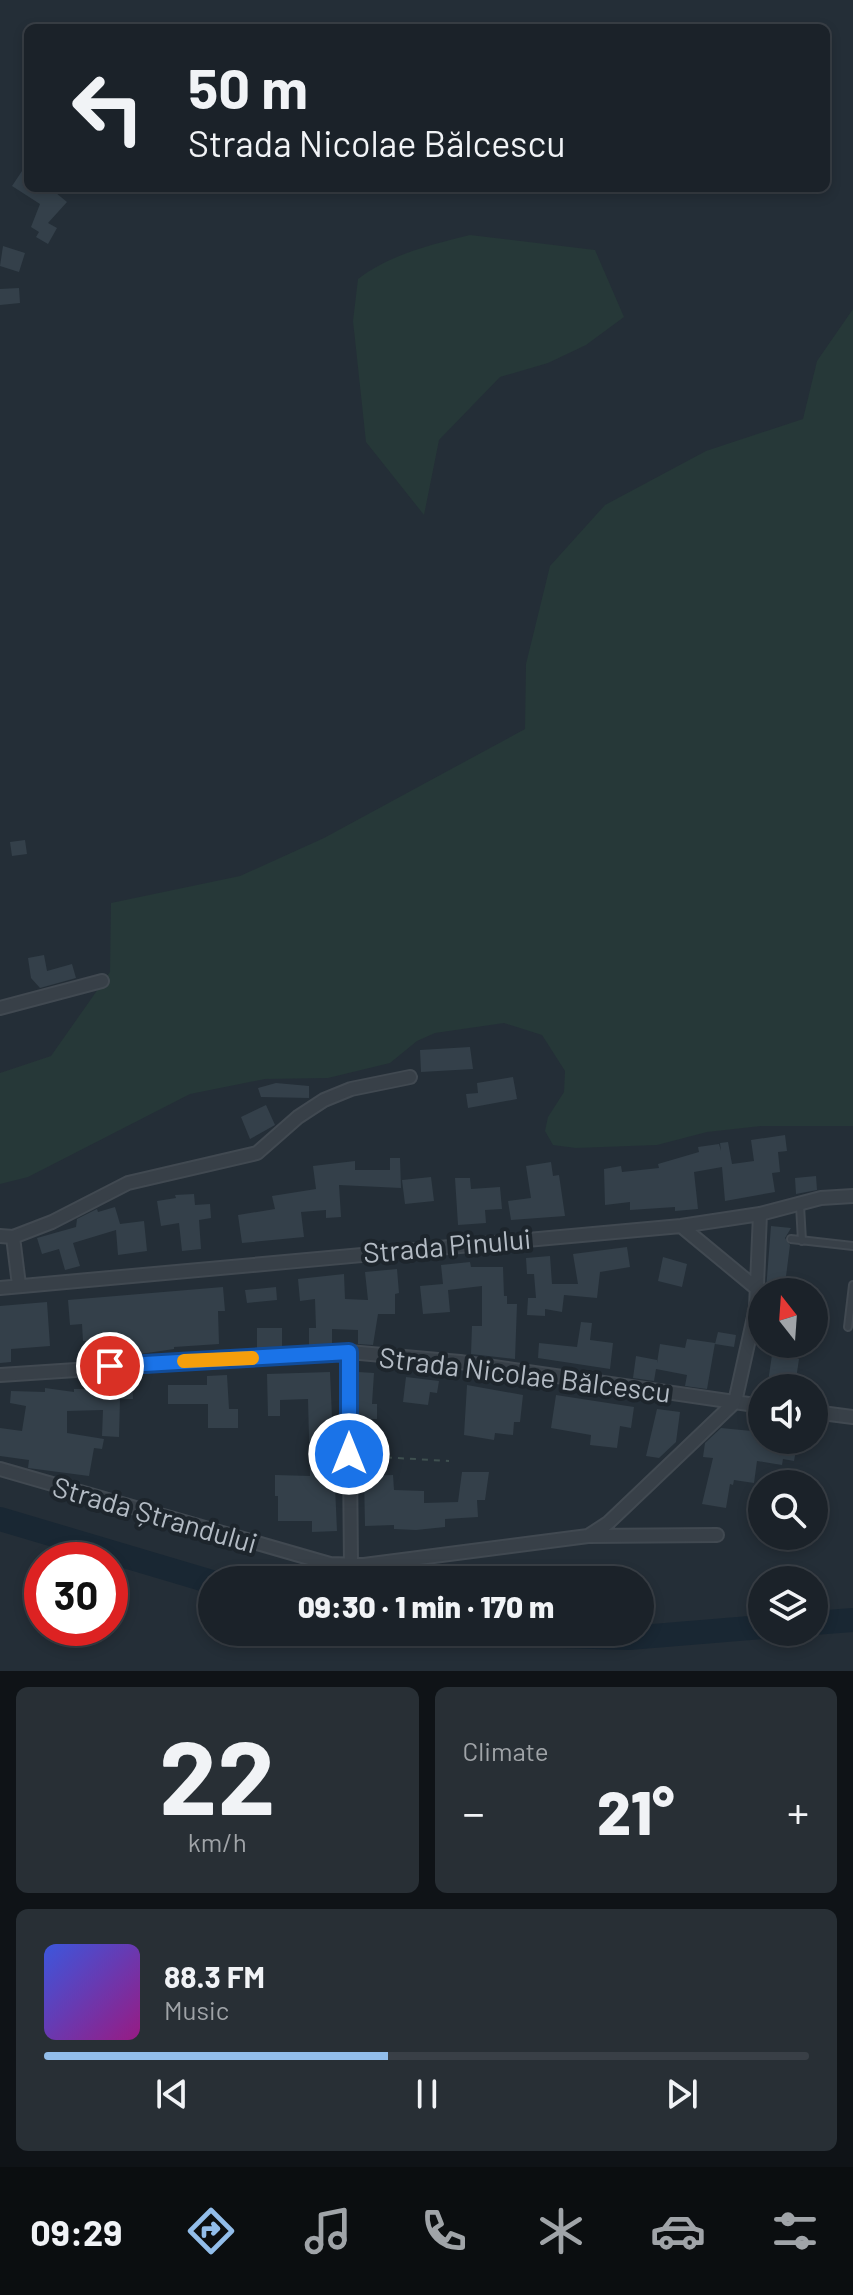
<!DOCTYPE html>
<html lang="en">
<head>
<meta charset="utf-8">
<style>
  :root { --surface:#1b2229; --page:#282f35; --text:#f1f3f6; --muted:#a0a4a8; --line:#393f46; --accent:#92bdea }
  body { margin:0; font-family:Barlow,sans-serif; background:var(--page); color:var(--text); height:100vh; display:flex; flex-direction:column; font-size:30px; white-space:nowrap }
  * { box-sizing:border-box; margin:0 }
  p { font-size:26px; color:var(--muted) }
  .icon { flex:none; width:44px; height:44px; fill:none; stroke:currentColor; stroke-width:2; stroke-linecap:round; stroke-linejoin:round }
  .map { position:relative; height:1671px; overflow:hidden }
  .sheet { display:flex; flex-direction:column; gap:16px; padding:16px; background:#0f1317; flex:1 }
  .sheet>* { flex:none }
  .guide { position:absolute; left:24px; top:24px; width:806px; height:168px; border-radius:12px; box-shadow:0 4px 12px #0003,0 0 0 2px var(--line); background:#1b2229; color:var(--text); overflow:hidden }
  .needle { width:52px; rotate:343deg }
  .tools { position:absolute; left:748px; top:1278px; display:grid; gap:16px }
  .tools a { display:grid; place-items:center; width:80px; height:80px; border-radius:50%; background:var(--surface); box-shadow:0 4px 12px #0003,0 0 0 2px var(--line); font-size:40px }
  .speed { position:absolute; left:24px; top:1542px; display:flex; gap:16px; font-size:40px; font-weight:700; text-align:center }
  .speed>* { display:grid; place-content:center; width:104px; height:104px; border-radius:50%; background:var(--surface); box-shadow:0 4px 12px #0003,0 0 0 2px var(--line); line-height:1 }
  .speed .limit { border:12px solid #d22; background:#fff; color:#111 }
  .pin { position:absolute; display:grid; place-items:center; width:68px; height:68px; color:#fff; margin:-34px; border:4px solid #fff; border-radius:50%; box-shadow:0 2px 8px #0007 }
  .me { position:absolute; width:88px; margin:-44px; rotate:0deg; stroke-linejoin:round; filter:drop-shadow(0 0 6px #0008) }
  .turn { display:flex; align-items:center; gap:28px; height:168px; padding:0 32px; font-size:36px }
  .turn .icon { width:104px; height:104px; stroke-width:2.5 }
  .turn b { display:block; font-size:56px; line-height:68px }
  .big { font-size:60px; font-weight:800; line-height:1.1 }
  .sheet .card { flex:1; display:flex; flex-direction:column; justify-content:center; gap:12px; min-width:0; padding:0 28px; border-radius:12px; background:var(--page) }
  .sheet .dial { align-items:center; gap:0 }
  .dial b { font-size:104px; line-height:1 }
  .song { display:flex; align-items:center; gap:24px }
  .cover { width:96px; height:96px; border-radius:12px; background:linear-gradient(135deg,hsl(230 70% 55%),hsl(310 70% 35%)) }
  .played { height:8px; border-radius:4px; background:linear-gradient(90deg,var(--accent) 45%,var(--line) 45%) }
  .keys { display:flex; justify-content:space-around; direction:ltr }
  .heat { display:flex; justify-content:space-between; align-items:center; font-size:44px; direction:ltr }
  .sheet .tiles { flex:1; display:grid; gap:16px; grid-template-columns:1fr 1fr }
  .card:last-child { grid-column:span 2 }
  .trip { position:absolute; left:198px; top:1566px; width:456px; height:80px; border-radius:40px; background:var(--surface); box-shadow:0 4px 12px #0003,0 0 0 2px var(--line); font-weight:800; line-height:80px; text-align:center }
  .dock { display:flex; height:128px; justify-content:space-around; align-items:center; background:#0b0e10; color:var(--muted) }
  .dock .icon { width:56px; height:56px }
  .dock .current { color:var(--accent) }
  .dock b { font-size:36px; color:var(--text) }
  .map>svg:first-child { display:block }
  .green { fill:#263838 }
  .lines { fill:none; stroke-linecap:round; stroke-linejoin:round }
  .river { stroke:#192733; stroke-width:24 }
  .building { fill:#34404a }
  .service-casing { stroke:#414951; stroke-width:10 }
  .minor-casing { stroke:#414951; stroke-width:16 }
  .path { stroke:#3f5050; stroke-width:2; stroke-dasharray:6 6; stroke-linecap:butt }
  .service { stroke:#384048; stroke-width:6 }
  .minor { stroke:#384048; stroke-width:12 }
  .route-casing { stroke:#114b97; stroke-width:20 }
  .route { stroke:#1a73e8; stroke-width:14 }
  .slow { stroke:#f59e0b; stroke-width:14 }
  .labels { text-anchor:middle; stroke-width:8; stroke-linejoin:round; paint-order:stroke }
  .street-label { font-size:28px; fill:#b3bbc4; stroke:#1d252c }
</style>
</head>
<body>
<div class="map">
<svg width="853" height="1671" viewBox="0 0 853 1671">
  <rect width="100%" height="100%" fill="#242e37"/>
  <path class="green" d="M470,235L595,250L624,317L586,345L548,363L500,377L439,440L424,515L366,442L353,321L358,279C391,254 430,245 470,235Z
    M853,309V1126H761L707,1132L657,1145L576,1148L553,1145L545,1131L548,1117L564,1092L565,1071L542,1035L504,1023L435,1033L417,1041L390,1063L328,1078L265,1079L190,1094L28,1177L0,1184V1073L51,1056L110,972L111,903L240,876L324,838L525,729L526,664L550,566L605,505L706,451L803,419L817,361Z"/>
  <g class="lines">
    <path class="river" d="M0,1519L212,1582
      M814,1623L853,1620
      M429,1632L629,1638L762,1627"/>
  </g>
  <path class="building" d="M28,162V188H50L67,202L48,223L57,228L48,244L36,237L39,232L31,227L40,204L12,186Z
    M3,246L25,253L19,272L0,266Z
    M19,288L20,303L0,305V289Z
    M25,840L27,854L12,856L10,842Z
    M44,955L47,971L72,964L76,978L40,988L31,978L28,958Z
    M470,1047L473,1069L421,1072L420,1050Z
    M513,1077L517,1099L468,1108L466,1094L478,1093L477,1083Z
    M276,1083L309,1086V1098L261,1097L258,1088Z
    M266,1105L275,1125L250,1139L241,1117Z
    M785,1135L787,1151L778,1152L780,1172L772,1173L775,1192L725,1201L722,1167L694,1172L698,1209L675,1211V1207L630,1210V1202L605,1205L604,1169L621,1166L622,1172L659,1168L658,1164L699,1152L698,1147L719,1144L721,1151L720,1143L728,1142L732,1164L754,1161L751,1140Z
    M390,1158H400L401,1188L339,1185L341,1217L326,1218V1210L301,1212L304,1237L242,1243L238,1215L275,1209L272,1196L316,1189L313,1166L355,1161V1170H390Z
    M551,1162L553,1176L559,1175L565,1216L511,1220L508,1201L531,1198L526,1166Z
    M816,1176L817,1190L796,1194L795,1178Z
    M431,1177L434,1201L405,1204L402,1180Z
    M455,1178H470L471,1189L500,1187L502,1209L485,1210L486,1223L458,1225Z
    M194,1194L195,1205L210,1204L211,1218L199,1220L201,1249L182,1251L179,1223L161,1226L157,1201L176,1198L175,1195Z
    M115,1207L120,1224L144,1221L147,1251L118,1255L116,1230L73,1243L80,1266L65,1270L59,1249L42,1254L37,1238L76,1227L77,1219L97,1209L98,1212Z
    M771,1226L791,1228L785,1238L790,1245L784,1292L766,1290Z
    M627,1247L630,1267L600,1272L597,1298L564,1295L562,1312L545,1309V1316L527,1315L528,1298H536L534,1274H527L526,1258L550,1256L552,1284H578L573,1254Z
    M663,1257L687,1264L682,1287L658,1281Z
    M470,1262L471,1267H503L504,1296H507V1304H517L515,1359L471,1354L472,1326H482V1286L448,1290L450,1312L423,1314L420,1286L443,1284L441,1265Z
    M397,1269L399,1293L395,1294V1314H378L373,1345L358,1344V1330L332,1329V1344L309,1346V1328H316L315,1299L300,1301L298,1279L344,1274L345,1299L368,1300L365,1272Z
    M223,1287L225,1311H218L219,1344L174,1347V1349L107,1359L106,1341H83L82,1324L70,1325L68,1300Z
    M276,1287L277,1300L247,1303L245,1290Z
    M47,1302L50,1346L11,1349V1362L0,1363V1306Z
    M581,1322L592,1323L590,1340L613,1343L610,1369L538,1358L539,1343L577,1347Z
    M257,1328H282V1347L257,1349Z
    M718,1332L736,1335L734,1347L715,1344Z
    M687,1339L715,1343L707,1389L685,1386L687,1375L656,1369L654,1381L633,1378L636,1356L657,1360V1363L660,1344L685,1348Z
    M772,1355L799,1359L795,1386L768,1382Z
    M330,1372L337,1531L312,1532V1521H278V1496H275V1475L310,1476L308,1399L280,1400V1416H268L267,1374Z
    M358,1372L374,1373L372,1404H377V1419H359Z
    M227,1375L229,1409H238V1428H208V1404H168V1385H207V1376Z
    M406,1377L439,1381L437,1393L430,1392L428,1405L403,1402Z
    M132,1381L133,1399H120L119,1437L102,1436L103,1410L67,1411V1433L104,1439L102,1449L94,1448L89,1476L28,1468L29,1460L0,1456V1428L22,1431L26,1406L10,1403L11,1391L45,1392V1388L74,1392V1389H108V1382Z
    M467,1385L523,1395L520,1422H514L513,1435L495,1433L494,1440L464,1435Z
    M556,1395L634,1407L631,1428L620,1426L617,1448L590,1445L591,1435L551,1428Z
    M657,1409L680,1412L676,1442L659,1458L646,1456Z
    M721,1428L762,1432V1440H798L794,1461L783,1459L782,1465L757,1461L754,1483L734,1480L733,1485L730,1484L726,1508L702,1504L713,1458L703,1457L705,1443Z
    M462,1472H489L485,1500H477L478,1517L445,1519V1527L416,1530L394,1529V1525L365,1526L364,1476L393,1475L394,1490L424,1491V1503L458,1502Z"/>
  <g class="lines">
    <g class="service-casing">
      <path id="service" d="M800,1205L802,1241
        M791,1239L853,1246
        M848,1327L853,1285"/>
    </g>
    <g class="minor-casing">
      <path id="minor" d="M0,1008L102,981
        M681,1226L756,1288
        M0,1236L13,1237L19,1285
        M13,1237L52,1222L128,1183L257,1153L298,1117L324,1100L351,1089L410,1077
        M0,1288L681,1226L760,1214L821,1198L853,1196
        M349,1352L351,1566
        M0,1375L349,1352L460,1362L762,1406
        M814,1412L853,1417
        M0,1469L330,1564L364,1565L588,1536L608,1523L735,1402L756,1308L760,1214
        M588,1536L717,1535"/>
    </g>
    <path class="path" d="M362,1456L449,1461"/>
    <use href="#service" class="service"/>
    <use href="#minor" class="minor"/>
  </g>
  <g class="lines">
    <g class="route-casing">
      <path id="route" d="M110,1366L349,1352V1454"/>
    </g>
    <use href="#route" class="route"/>
    <path class="slow" d="M184,1361L252,1358"/>
  </g>
  <g class="labels">
    <g class="street-label">
      <text transform="translate(447 1246) rotate(-5)" y="10">Strada Pinului</text>
      <text transform="translate(525 1375) rotate(7)" y="10">Strada Nicolae Bălcescu</text>
      <text transform="translate(155 1515) rotate(16)" y="10">Strada Ștrandului</text>
    </g>
  </g>
</svg>
<div class="tools">
<a><svg class="needle" viewBox="-14 -14 28 28"><path d="M0-13l5 13h-10z" fill="#e53935"/><path d="M0 13l5-13h-10z" fill="#a0a4a8"/></svg></a>
<a><svg class="icon" aria-label="sound" viewBox="0 0 24 24"><path d="M4 9h4l5-4v14l-5-4H4zM17 9q2 3 0 6"/></svg></a>
<a><svg class="icon" aria-label="search" viewBox="0 0 24 24"><circle cx="10" cy="10" r="6"/><path d="M15 15l6 6"/></svg></a>
<a><svg class="icon" aria-label="layers" viewBox="0 0 24 24"><path d="M12 4l9 5-9 5-9-5zM3 14l9 5 9-5"/></svg></a>
</div>
<div class="speed"><div class="limit">30</div></div>
<div class="pin" style="left:110px;top:1366px;background:#d93025"><svg class="icon" aria-label="arrive" viewBox="0 0 24 24"><path d="M6 21V4h12l-3 4 3 4H6"/></svg></div>
<svg class="me" style="left:349px;top:1454px" viewBox="-20 -20 40 40"><circle r="17" fill="#1a73e8" stroke="#fff" stroke-width="3"/><path d="M0-11L8 9 0 5-8 9z" fill="#fff"/></svg>
<div class="trip">09:30 · 1 min · 170 m</div>
<div class="guide">
<div class="turn"><svg class="icon" aria-label="left" viewBox="0 0 24 24"><path d="M17 20v-9H6M10 6l-5 5 5 5"/></svg><div><b>50 m</b>Strada Nicolae Bălcescu</div></div>
</div>
</div>
<section class="sheet">
<div class="tiles">
<div class="card dial"><b>22</b><p>km/h</p></div>
<div class="card"><p>Climate</p>
<div class="heat"><a>−</a><b class="big">21°</b><a>+</a></div>
</div>
<div class="card">
<div class="song"><i class="cover"></i><div><b>88.3 FM</b><p>Music</p></div></div>
<div class="played"></div>
<div class="keys"><svg class="icon" aria-label="previous" viewBox="0 0 24 24"><path d="M18 5L8 12l10 7zM5 5v14"/></svg><svg class="icon" aria-label="pause" viewBox="0 0 24 24"><path d="M8 5v14M16 5v14"/></svg><svg class="icon" aria-label="next" viewBox="0 0 24 24"><path d="M6 5l10 7-10 7zM19 5v14"/></svg></div>
</div>
</div>
</section>
<nav class="dock">
<b>09:29</b>
<svg class="icon current" aria-label="directions" viewBox="0 0 24 24"><path d="M12 3l9 9-9 9-9-9zM9 14v-3h6M13 9l2 2-2 2"/></svg>
<svg class="icon" aria-label="music" viewBox="0 0 24 24"><path d="M9 18V5l10-2v13"/><circle cx="6" cy="18" r="3"/><circle cx="16" cy="16" r="3"/></svg>
<svg class="icon" aria-label="phone" viewBox="0 0 24 24"><path d="M5 4h4l2 5-3 2q2 4 5 5l2-3 5 2v4C11 20 4 13 5 4z"/></svg>
<svg class="icon" aria-label="climate" viewBox="0 0 24 24"><path d="M12 3v18M4 7l16 10M4 17L20 7"/></svg>
<svg class="icon" aria-label="car" viewBox="0 0 24 24"><path d="M5 17H2v-5l4-1 3-4h7l3 4 3 1v5h-3M9 17h6M6 11h13"/><circle cx="7" cy="17" r="2"/><circle cx="17" cy="17" r="2"/></svg>
<svg class="icon" aria-label="filters" viewBox="0 0 24 24"><path d="M4 7h16M4 17h16"/><circle cx="9" cy="7" r="2"/><circle cx="15" cy="17" r="2"/></svg>
</nav>
</body>
</html>
